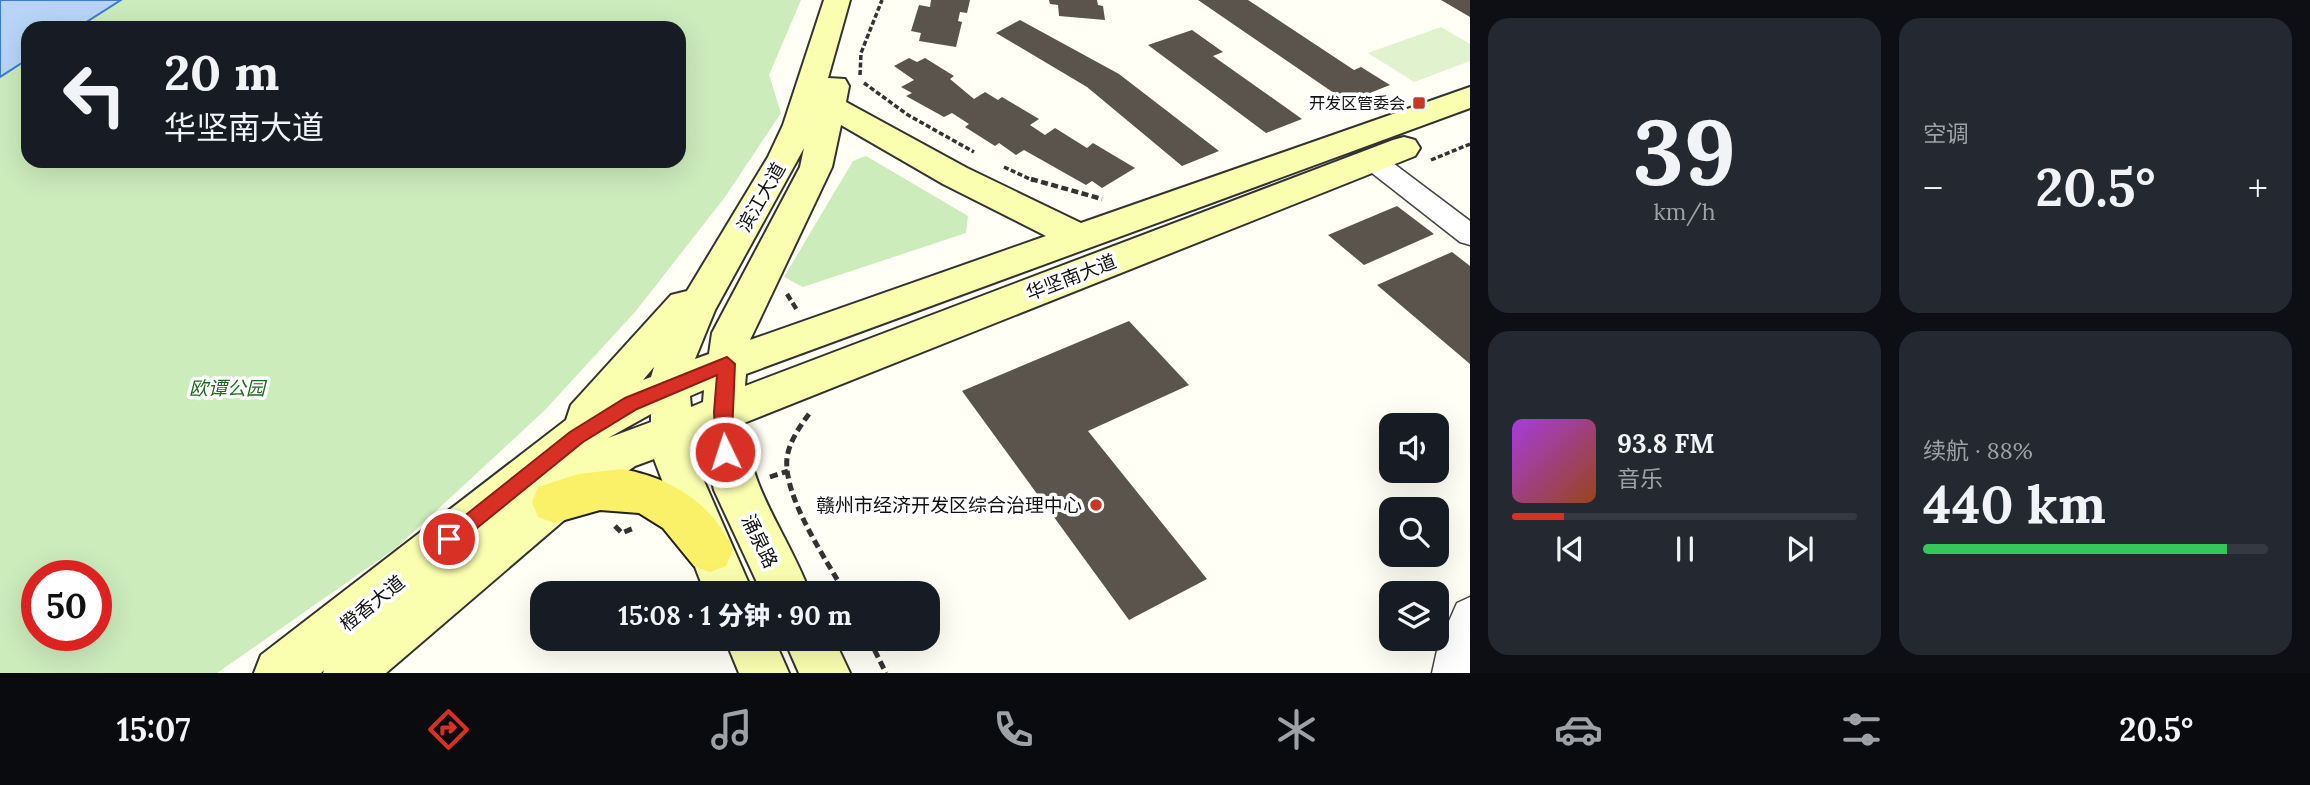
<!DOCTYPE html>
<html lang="zh">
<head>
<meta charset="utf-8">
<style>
  :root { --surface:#171b24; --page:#242831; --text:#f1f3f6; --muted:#9ea1a6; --line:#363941; --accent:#d93025 }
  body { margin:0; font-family:Lora,"Noto Sans SC",serif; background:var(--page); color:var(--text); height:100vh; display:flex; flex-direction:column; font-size:26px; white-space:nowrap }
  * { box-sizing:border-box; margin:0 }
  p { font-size:23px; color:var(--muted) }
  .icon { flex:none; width:38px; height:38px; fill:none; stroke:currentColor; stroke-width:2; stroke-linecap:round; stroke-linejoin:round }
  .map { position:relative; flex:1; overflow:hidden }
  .side { display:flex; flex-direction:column; gap:18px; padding:18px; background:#0d0f14; width:840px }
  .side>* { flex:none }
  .top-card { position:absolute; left:21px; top:21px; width:665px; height:147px; border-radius:21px; box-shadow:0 7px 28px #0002; background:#171b24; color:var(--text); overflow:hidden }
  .controls { position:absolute; left:1379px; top:413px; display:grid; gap:14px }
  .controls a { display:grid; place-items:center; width:70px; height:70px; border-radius:14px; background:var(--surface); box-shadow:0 7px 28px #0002; font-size:35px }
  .speed { position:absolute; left:21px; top:560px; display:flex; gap:14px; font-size:35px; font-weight:700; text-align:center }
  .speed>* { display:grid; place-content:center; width:91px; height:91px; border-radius:50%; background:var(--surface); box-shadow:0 7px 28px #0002; line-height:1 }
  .speed .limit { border:10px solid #d22; background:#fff; color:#111 }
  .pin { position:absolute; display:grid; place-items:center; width:60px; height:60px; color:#fff; margin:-30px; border:4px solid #fff; border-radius:50%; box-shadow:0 2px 7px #0007 }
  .me { position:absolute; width:77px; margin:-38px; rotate:356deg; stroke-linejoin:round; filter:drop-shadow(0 0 5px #0008) }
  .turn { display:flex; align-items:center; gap:24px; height:147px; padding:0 28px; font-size:32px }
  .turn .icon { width:91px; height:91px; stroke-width:2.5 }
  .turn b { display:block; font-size:49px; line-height:60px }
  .big { font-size:52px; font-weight:800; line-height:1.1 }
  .side .tile { flex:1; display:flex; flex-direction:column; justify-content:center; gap:10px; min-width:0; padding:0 24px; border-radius:21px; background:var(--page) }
  .side .dial { align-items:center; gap:0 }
  .dial b { font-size:91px; line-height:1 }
  .song { display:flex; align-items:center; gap:21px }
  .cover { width:84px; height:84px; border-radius:10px; background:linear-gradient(135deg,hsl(280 70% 55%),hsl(20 70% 35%)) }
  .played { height:7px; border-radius:4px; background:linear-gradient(90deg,var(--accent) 15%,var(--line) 15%) }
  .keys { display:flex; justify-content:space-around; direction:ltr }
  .heat { display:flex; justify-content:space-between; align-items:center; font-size:38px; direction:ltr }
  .charge { height:10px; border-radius:5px; background:linear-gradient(90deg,#34c759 88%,var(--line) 0) }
  .side .tiles { flex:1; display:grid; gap:18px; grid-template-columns:repeat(2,1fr) }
  .trip { position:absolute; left:530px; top:581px; width:410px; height:70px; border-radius:21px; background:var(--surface); box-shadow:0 7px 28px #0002; font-weight:800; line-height:70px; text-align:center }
  .dock { display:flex; height:112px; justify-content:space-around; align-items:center; background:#090b0e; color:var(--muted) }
  .dock .icon { width:49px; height:49px }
  .dock .selected { color:var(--accent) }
  .dock b { font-size:32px; color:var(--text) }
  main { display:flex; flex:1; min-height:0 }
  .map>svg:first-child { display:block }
  .green { fill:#ccecbc; fill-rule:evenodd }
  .pitch { fill:#e0f2ce }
  .water { fill:#b8d5f8; stroke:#3d7cd1; stroke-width:2 }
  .building { fill:#5a544d }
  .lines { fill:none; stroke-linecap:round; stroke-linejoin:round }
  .minor-casing { stroke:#444; stroke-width:3 }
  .secondary-casing { stroke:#333; stroke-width:4 }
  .primary-casing { stroke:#222; stroke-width:4 }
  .path-far2 { stroke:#333; stroke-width:3.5; stroke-dasharray:5 2.5; stroke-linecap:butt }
  .path-far1 { stroke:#333; stroke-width:4.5; stroke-dasharray:7 3.5; stroke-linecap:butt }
  .path { stroke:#333; stroke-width:5; stroke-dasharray:8 4.5; stroke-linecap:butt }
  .minor { fill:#fff; fill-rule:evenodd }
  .secondary { fill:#faffb0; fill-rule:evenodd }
  .primary { fill:#fbf169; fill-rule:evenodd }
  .route { fill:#d93025; stroke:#8d1f18; stroke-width:2 }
  .poi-dot { fill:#c63924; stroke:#fff; stroke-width:2.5 }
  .labels { text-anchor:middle; stroke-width:7; stroke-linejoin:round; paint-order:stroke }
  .far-poi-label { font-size:16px; fill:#111; stroke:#fff; text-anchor:end }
  .street-label { font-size:19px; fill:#111; stroke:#fff }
  .park-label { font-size:19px; font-style:italic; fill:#206c1e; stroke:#fff }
  .poi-label { font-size:19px; fill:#111; stroke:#fff; text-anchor:end }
</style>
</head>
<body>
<main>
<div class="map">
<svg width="1470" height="673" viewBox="0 0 1470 673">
  <rect width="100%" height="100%" fill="#fffff5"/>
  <path class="green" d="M121,0H801L769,75L781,113L725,197L635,312L544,411L396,548L217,673H0V77L28,59V161H679V28H77ZM37,576H96V635H37Z
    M866,156L968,216L966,233L803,287L784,277L853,161Z"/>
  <path class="pitch" d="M1441,27L1470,44V61L1414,82L1368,53Z"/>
  <path class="water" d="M0,0H121L77,28H28V59L0,77Z"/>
  <path class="building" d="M931,0H970L967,13L960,12L958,21L962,22L956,47L919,41L921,33L911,31L919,5L930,7Z
    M1049,0H1097L1098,5L1103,6L1105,20L1059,16L1058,5L1050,4Z
    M1198,0H1248L1354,70L1361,67L1390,85L1347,102Z
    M1441,0H1470V17Z
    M1020,20L1119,74L1219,151L1182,166L1087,87L996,33Z
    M1192,30L1223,52L1213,56L1302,119L1266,133L1148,45Z
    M909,58L917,62L925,58L954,76L950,79L974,99L985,92L998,100L1002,97L1039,119L1030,125L1045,135L1055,128L1087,148L1093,143L1135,168L1102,188L1092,181L1086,185L1024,150L1016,155L999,143L995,146L965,127L969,124L952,113L944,117L906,96L912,93L901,87L914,80L894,66Z
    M1397,206L1434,234L1364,265L1328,235Z
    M1452,252L1470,266V364L1377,285Z
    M1129,321L1189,385L1088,431L1207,579L1129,620L962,391Z"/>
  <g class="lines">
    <g class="minor-casing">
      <path id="minor" d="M1372,151L1381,154L1470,221V245L1460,242L1363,166L1359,160L1363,154Z
        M1470,597V673H1432L1438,646L1457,603Z"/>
    </g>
    <g class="secondary-casing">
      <path id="secondary" d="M824,0H850L828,78L845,79L849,86L846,102L967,168L1081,223L1470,87V108L746,374L745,386L1393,140L1404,137L1415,140L1420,148L1415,156L744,423C750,492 787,532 810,593H762L714,490L703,439L695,443L697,465L753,593H705L654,459L635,466L590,498L386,673H323L324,670L321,673H254L261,655L566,420L571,405L671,295L687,291L768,157L783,125ZM841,125L943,184L1046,236L750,340L832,167ZM804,148L800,167L712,333L709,354L695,359L715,310ZM654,367L651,377L643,380ZM704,390L703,402L691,407L690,396ZM651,414V422L608,438Z
        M725,639H774L789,673H739Z
        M784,639H834L850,673H799Z"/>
    </g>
    <g class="primary-casing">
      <path id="primary" d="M622,469C671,478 713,503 733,550L726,566L710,572L694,566L663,528L639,513L600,510L554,523L538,517L532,502L538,487L578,474Z"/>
    </g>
    <path class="path-far2" d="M860,75L861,53L882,0
      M864,83L908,115L974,152
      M1431,160L1470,144
      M1004,167L1034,181"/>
    <path class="path-far1" d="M1031,179L1102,199
      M787,294L797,310"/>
    <path class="path" d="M809,414C800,426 789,442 787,458C783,497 826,559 845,593
      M770,477L788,471
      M615,526L622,533L634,528
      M869,639L886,673"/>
    <use href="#minor" class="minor"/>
    <use href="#secondary" class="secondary"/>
    <use href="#primary" class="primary"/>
  </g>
  <path class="route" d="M727,357L735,364L731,458L725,460L716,452L714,412L717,375L637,409L583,442L456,545L449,548L443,545L440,539L443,533L570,432L625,398Z"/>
  <g class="poi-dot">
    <rect x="1412" y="96" width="14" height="14" rx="3.5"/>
    <circle cx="1096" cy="505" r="7"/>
  </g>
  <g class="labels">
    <g class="far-poi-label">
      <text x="1405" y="109">开发区管委会</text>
    </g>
    <g class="street-label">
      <text transform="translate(761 197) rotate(-60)" y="7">滨江大道</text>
      <text transform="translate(1071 277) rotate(-21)" y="7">华坚南大道</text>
      <text transform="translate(760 541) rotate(64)" y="7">涌泉路</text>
      <text transform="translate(372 603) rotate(-39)" y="7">橙香大道</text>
    </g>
    <g class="park-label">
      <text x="227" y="395">欧谭公园</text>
    </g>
    <g class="poi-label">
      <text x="1082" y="512">赣州市经济开发区综合治理中心</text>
    </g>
  </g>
</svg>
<div class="controls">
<a><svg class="icon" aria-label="sound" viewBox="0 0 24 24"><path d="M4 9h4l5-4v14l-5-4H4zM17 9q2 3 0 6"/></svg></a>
<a><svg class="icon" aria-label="search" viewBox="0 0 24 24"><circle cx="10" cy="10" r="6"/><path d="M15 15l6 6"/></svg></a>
<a><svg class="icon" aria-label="layers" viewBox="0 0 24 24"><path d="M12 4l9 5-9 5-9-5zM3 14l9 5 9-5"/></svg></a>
</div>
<div class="speed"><div class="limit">50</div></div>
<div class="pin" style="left:449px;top:539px;background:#d93025"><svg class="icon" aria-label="arrive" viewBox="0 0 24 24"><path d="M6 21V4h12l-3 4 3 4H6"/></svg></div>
<svg class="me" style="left:725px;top:452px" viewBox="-20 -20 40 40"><circle r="17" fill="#d93025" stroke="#fff" stroke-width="3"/><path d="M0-11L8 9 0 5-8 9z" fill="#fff"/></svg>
<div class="trip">15:08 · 1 分钟 · 90 m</div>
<div class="top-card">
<div class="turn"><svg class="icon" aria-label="left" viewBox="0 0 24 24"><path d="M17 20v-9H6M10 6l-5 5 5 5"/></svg><div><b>20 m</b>华坚南大道</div></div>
</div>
</div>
<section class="side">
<div class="tiles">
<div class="tile dial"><b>39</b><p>km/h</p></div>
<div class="tile"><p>空调</p>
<div class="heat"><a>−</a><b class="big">20.5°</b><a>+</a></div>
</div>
<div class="tile">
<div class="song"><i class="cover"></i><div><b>93.8 FM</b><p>音乐</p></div></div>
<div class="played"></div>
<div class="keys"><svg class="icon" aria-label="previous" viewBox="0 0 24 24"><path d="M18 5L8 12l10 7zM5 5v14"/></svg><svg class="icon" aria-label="pause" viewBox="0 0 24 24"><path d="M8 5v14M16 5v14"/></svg><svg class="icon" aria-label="next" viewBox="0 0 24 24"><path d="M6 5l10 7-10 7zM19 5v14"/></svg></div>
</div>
<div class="tile"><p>续航 · 88%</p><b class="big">440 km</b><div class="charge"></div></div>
</div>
</section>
</main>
<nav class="dock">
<b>15:07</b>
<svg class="icon selected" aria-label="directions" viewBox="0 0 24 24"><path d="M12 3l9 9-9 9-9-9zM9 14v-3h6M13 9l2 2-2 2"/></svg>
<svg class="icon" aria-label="music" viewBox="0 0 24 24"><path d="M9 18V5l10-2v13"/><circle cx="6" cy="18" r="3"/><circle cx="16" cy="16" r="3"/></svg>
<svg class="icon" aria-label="phone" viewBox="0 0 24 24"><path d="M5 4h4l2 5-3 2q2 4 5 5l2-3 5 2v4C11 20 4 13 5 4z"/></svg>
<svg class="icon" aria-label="climate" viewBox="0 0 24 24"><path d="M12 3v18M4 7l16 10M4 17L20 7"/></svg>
<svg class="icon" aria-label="car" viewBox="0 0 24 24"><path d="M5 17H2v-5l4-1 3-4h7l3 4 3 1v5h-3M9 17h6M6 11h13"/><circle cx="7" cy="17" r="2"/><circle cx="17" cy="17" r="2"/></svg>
<svg class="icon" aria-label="filters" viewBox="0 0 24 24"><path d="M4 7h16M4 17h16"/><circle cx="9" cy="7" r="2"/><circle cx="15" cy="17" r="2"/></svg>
<b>20.5°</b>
</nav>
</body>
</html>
